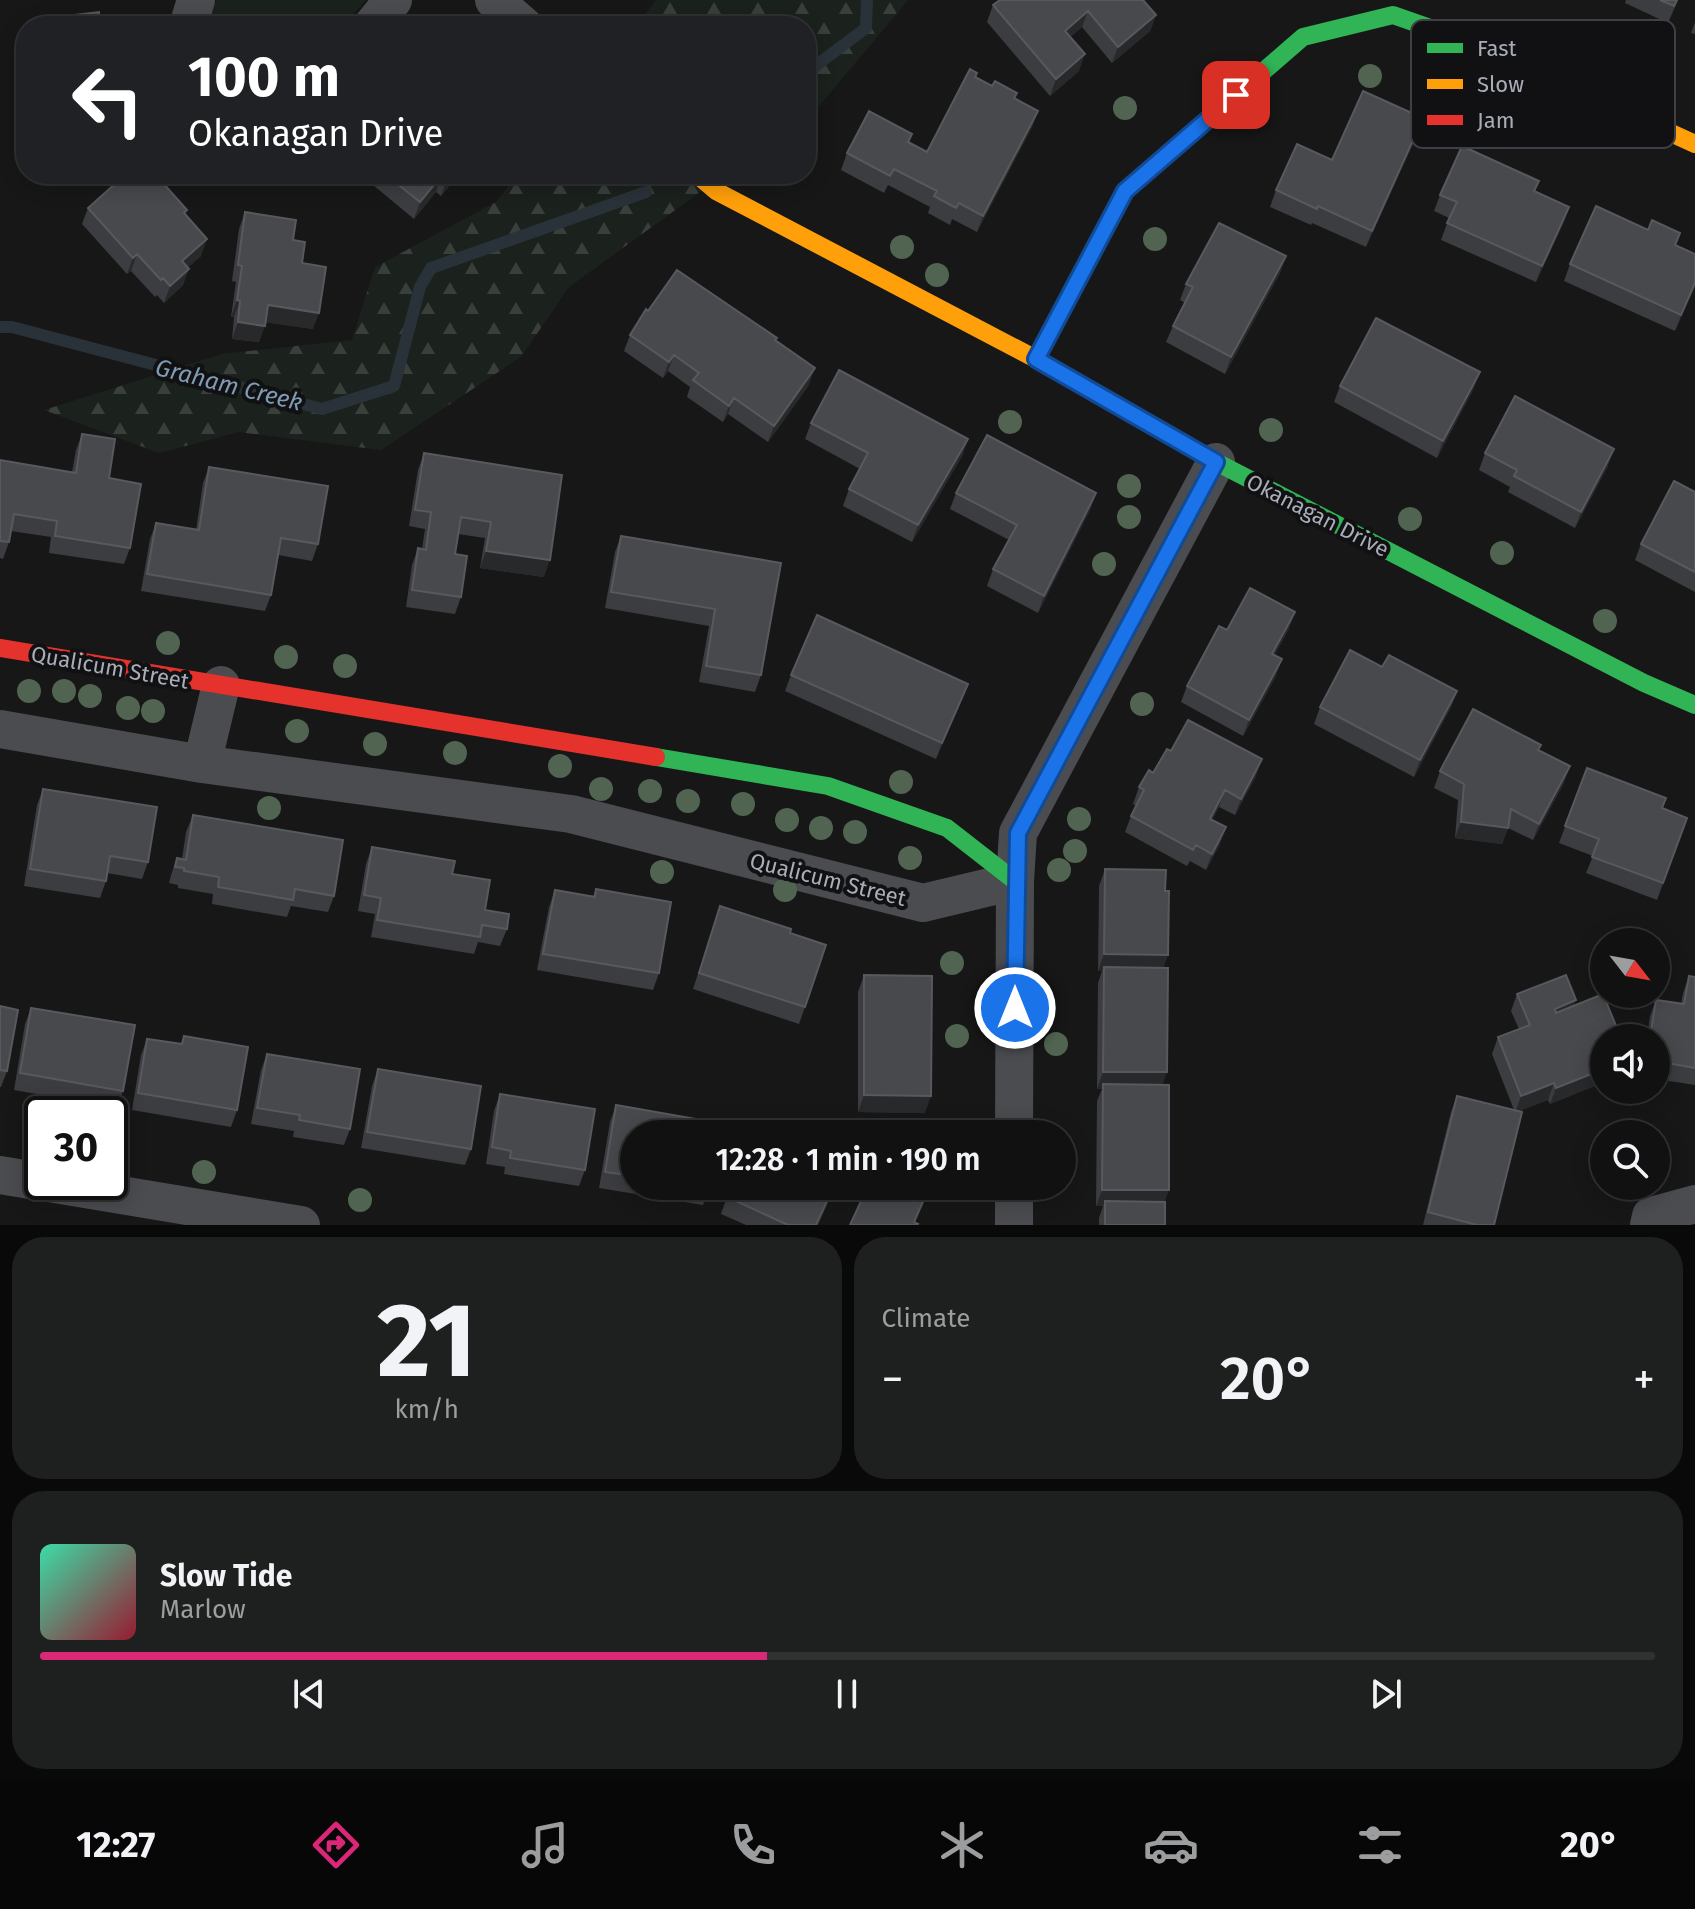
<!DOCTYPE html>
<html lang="en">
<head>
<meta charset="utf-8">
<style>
  :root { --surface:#111; --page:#1e1f1f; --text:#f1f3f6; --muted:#9c9d9f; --line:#303131; --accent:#db2777 }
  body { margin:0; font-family:"Fira Sans",sans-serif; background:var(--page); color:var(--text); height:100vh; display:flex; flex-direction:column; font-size:30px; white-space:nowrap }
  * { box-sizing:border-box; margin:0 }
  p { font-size:26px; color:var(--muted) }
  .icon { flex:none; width:44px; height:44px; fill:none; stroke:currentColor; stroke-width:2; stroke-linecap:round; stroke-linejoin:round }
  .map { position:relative; height:1225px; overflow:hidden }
  .drawer { display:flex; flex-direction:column; gap:12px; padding:12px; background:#090909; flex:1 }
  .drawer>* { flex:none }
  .guide { position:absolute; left:16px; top:16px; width:800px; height:168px; border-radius:32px; box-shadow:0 4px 20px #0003,0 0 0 2px var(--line); background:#202124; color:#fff; overflow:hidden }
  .needle { width:52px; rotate:121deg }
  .buttons { position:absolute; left:1590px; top:928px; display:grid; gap:16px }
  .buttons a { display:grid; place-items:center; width:80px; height:80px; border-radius:50%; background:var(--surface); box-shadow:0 4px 20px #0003,0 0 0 2px var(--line); font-size:40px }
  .speed { position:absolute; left:24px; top:1096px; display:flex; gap:16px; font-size:40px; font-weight:700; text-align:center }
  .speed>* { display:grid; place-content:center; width:104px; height:104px; border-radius:50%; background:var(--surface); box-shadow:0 4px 20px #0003,0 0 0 2px var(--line); line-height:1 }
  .speed .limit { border:4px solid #111; border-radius:12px; background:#fff; color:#111 }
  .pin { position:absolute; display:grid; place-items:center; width:68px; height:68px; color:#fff; margin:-34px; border-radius:16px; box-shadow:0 4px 12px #0006 }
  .me { position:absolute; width:88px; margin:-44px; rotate:0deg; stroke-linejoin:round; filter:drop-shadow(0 0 6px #0008) }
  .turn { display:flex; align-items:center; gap:28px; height:168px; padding:0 40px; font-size:36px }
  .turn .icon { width:104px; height:104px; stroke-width:2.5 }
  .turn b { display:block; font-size:56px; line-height:68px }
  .big { font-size:60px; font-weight:600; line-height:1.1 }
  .drawer .card { flex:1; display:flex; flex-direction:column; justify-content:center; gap:12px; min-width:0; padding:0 28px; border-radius:32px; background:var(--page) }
  .drawer .dial { align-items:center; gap:0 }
  .dial b { font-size:104px; line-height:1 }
  .song { display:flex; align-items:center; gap:24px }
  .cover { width:96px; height:96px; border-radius:12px; background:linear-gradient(135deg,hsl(160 70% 55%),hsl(350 70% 35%)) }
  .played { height:8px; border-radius:4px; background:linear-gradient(90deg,var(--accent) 45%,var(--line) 45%) }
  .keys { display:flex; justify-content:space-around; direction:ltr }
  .heat { display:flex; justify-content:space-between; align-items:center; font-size:44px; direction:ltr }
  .drawer .tiles { flex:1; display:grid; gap:12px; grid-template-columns:1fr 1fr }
  .card:last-child { grid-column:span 2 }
  .trip { position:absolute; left:620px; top:1120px; width:456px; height:80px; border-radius:40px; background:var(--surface); box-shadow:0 4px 20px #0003,0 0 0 2px var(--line); font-weight:600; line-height:80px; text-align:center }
  .dock { display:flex; height:128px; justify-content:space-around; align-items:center; background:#070707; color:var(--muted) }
  .dock .icon { width:56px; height:56px }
  .dock .on { color:var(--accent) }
  .dock b { font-size:36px; color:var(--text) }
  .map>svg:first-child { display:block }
  .green { fill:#1b211c }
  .forest { fill:url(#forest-firs) }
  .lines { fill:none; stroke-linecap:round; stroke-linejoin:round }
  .stream { stroke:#2a3239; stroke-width:12 }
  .street { stroke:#4b4c50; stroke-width:38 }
  .fast { stroke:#30b455; stroke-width:18 }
  .slow { stroke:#ff9f0a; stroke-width:18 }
  .jam { stroke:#e5322d; stroke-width:18 }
  .tree { fill:#506451 }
  .wall { fill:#3c3d40 }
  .shaded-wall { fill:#28292a }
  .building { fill:#48494d; stroke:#57595e; stroke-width:2 }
  .route-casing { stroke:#114b97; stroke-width:20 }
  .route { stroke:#1a73e8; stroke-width:14 }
  .labels { text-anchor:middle; stroke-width:8; stroke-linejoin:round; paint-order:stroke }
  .street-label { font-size:22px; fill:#a8adb8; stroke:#111113 }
  .water-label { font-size:24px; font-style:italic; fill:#7f9bb3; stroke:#111113 }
  .key { fill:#111113; stroke:#3e4045; stroke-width:2 }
  .key-label { font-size:22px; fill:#a8adb8 }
</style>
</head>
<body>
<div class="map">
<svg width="1695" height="1225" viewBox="0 0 1695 1225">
  <defs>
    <pattern id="forest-firs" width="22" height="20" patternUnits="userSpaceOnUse" patternTransform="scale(2)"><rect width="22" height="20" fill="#1b211c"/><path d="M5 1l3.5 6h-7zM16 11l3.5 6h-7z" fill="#393f3b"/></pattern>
  </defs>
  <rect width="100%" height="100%" fill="#171717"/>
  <path class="green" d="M217,0H366L343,26H198Z"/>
  <path class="forest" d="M656,0H908L821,104L806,115V26H636Z
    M518,174H725L569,287L521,357L381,450L239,432L159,453L44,410L222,354L352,340L375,267L496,202Z"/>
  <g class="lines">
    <path class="stream" d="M806,73L866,28L867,0
      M0,327H12L322,409L394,386L420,287L431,268L646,192"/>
    <path class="street" d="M494,0L524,26
      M188,26L196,0
      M372,26L393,0
      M0,729L202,764L571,814L923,903L1015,881
      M202,764L221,685
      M1014,1134L1015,881L1018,833L1216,462
      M0,1175L42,1182
      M43,1182L301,1225
      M1014,1225V1186
      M1649,1225L1651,1216L1695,1204"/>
    <path class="fast" d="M1036,359L1125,191L1303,37L1393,15L1473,43L1544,75
      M1115,404L1216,462L1644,683L1695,705
      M656,757L828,786L947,828L1015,881"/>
    <path class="slow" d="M1544,75L1695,144
      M696,174L716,191L1036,359L1115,404"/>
    <path class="jam" d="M0,648L656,757"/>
  </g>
  <g class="tree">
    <circle cx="1370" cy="76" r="12"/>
    <circle cx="1125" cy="108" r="12"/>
    <circle cx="1155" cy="239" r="12"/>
    <circle cx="902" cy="247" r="12"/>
    <circle cx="937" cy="275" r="12"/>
    <circle cx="1010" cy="422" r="12"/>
    <circle cx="1271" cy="430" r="12"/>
    <circle cx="1129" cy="486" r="12"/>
    <circle cx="1129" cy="517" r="12"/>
    <circle cx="1410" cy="519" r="12"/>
    <circle cx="1502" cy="553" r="12"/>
    <circle cx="1104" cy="564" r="12"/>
    <circle cx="1605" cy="621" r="12"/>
    <circle cx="168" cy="643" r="12"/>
    <circle cx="286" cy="657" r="12"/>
    <circle cx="345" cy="666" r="12"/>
    <circle cx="29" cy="691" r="12"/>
    <circle cx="64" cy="691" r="12"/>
    <circle cx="90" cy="696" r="12"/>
    <circle cx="1142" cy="704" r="12"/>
    <circle cx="128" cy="708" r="12"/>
    <circle cx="153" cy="711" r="12"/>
    <circle cx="297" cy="731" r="12"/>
    <circle cx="375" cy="744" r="12"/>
    <circle cx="455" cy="753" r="12"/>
    <circle cx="560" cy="766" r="12"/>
    <circle cx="901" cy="782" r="12"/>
    <circle cx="601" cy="789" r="12"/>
    <circle cx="650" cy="791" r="12"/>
    <circle cx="688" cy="801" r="12"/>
    <circle cx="743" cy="804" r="12"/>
    <circle cx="269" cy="808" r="12"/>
    <circle cx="1079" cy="819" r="12"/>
    <circle cx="787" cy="820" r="12"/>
    <circle cx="821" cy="828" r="12"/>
    <circle cx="855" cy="832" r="12"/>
    <circle cx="1075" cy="851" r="12"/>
    <circle cx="910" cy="858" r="12"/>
    <circle cx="1059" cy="870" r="12"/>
    <circle cx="662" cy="872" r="12"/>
    <circle cx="785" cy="890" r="12"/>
    <circle cx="952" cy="963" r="12"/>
    <circle cx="957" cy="1036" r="12"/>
    <circle cx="1056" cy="1044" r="12"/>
    <circle cx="204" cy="1172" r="12"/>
    <circle cx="360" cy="1200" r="12"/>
  </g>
  <path class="wall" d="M1626,0H1678L1668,23L1625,3Z
    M993,5L1156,15L1150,31L1112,63L1082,27L1070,37L1079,71L1050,96L987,22Z
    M1695,22V34L1691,33Z
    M977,73L976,77L992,86L1017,93L1015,99L1038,111L1032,127L977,232L952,219L950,225L928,213L930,207L888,185L884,193L841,170L847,153L912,134L909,143L927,152Z
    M1423,118L1417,135L1366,247L1312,223L1311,225L1270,207L1276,190L1332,160Z
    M369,174H459L441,196L436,192L414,219L367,180Z
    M1535,192L1569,207L1563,224L1536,282L1441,240L1449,218L1434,211L1440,195Z
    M88,208L185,214L201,256L188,267L183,285L164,303L157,295L155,297L131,271L127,274L82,224Z
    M245,212L293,240L302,263L313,329L265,322L259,342L232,339L234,317H231L236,282L232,281L239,229Z
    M1648,230L1680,233L1675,245L1695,286L1675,331L1564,281L1570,264Z
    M1286,256L1280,273L1225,374L1166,342L1173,326L1185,303L1180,300L1186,284Z
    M648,311L776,341L809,385L768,442L728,414L723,422L687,397L690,387L668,371L663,378L624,351L630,335Z
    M1340,386L1474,388L1437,458L1334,402Z
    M811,423L968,439L962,456L912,542L843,506L849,489L860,469L805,439Z
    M82,434L109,478L130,548L124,564L49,553L51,537L11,531L9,542L3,559L0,558V460L72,472L76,450Z
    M424,453L544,577L480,568L485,538L458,534L455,554L461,597L455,614L406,607L412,565L418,548L422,549L425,529L409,526L418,470Z
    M1485,453L1608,466L1575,528L1508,492L1510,487L1479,470Z
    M209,467L318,544L312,561L278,555L271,595L265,611L141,591L150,539L156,523L196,530L203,483Z
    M1695,492V592L1635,560L1641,544Z
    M956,493H1096L1090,510L1038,613L987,586L993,569L1009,540L950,509Z
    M621,536L781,563L761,675L755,692L699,682L709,626L605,608L615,552Z
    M1289,629L1274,655L1276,676L1243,736L1181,702L1187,686L1227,630Z
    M1382,667L1457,691L1451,707L1414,777L1314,724L1320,707Z
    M791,675L968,684L936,759L785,691Z
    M1539,750L1564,783L1533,840L1508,828L1502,844L1455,838L1458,800L1434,788L1440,771Z
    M1171,751L1256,776L1235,815L1219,807L1212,820L1220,844L1206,870L1190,861L1187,866L1125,832L1131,816L1136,806L1133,804L1139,787L1153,773Z
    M1587,768L1662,808L1687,818L1657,900L1586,873L1593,856L1559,843Z
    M43,789L148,862L142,879L107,873L106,881L100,898L24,886L37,805Z
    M193,815L334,896L328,912L291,906L287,917L212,904L213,894L178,888V885L169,883L171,875L177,858L182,859L186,832Z
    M372,847L452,874L485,910L507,929L500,946L478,942L474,954L371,937L375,914L358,911L366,864Z
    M1105,869L1164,968L1162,1085L1165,1225H1099V1218L1103,1206H1096L1097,1101L1102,1089H1097L1098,983L1102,971H1098L1099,886Z
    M596,889L659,973L653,990L537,970L549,907L555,890L593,896Z
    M720,906L790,933L805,1007L799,1024L693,989Z
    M864,975L925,1113L858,1112V992Z
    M1689,976L1695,977V1085L1656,1079V1038H1647L1650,1016L1656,1000L1681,1004L1683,993Z
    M1517,994L1574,1006L1604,1038V1078L1602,1083L1550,1104L1548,1100L1518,1111L1494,1225H1423L1451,1112L1457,1096L1514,1110L1492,1054L1498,1037L1519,1029L1511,1011Z
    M0,1006L7,1071L1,1087H0Z
    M31,1008L123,1091L117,1108L14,1090L25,1024Z
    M184,1036L237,1110L231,1127L132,1110L141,1055L147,1039L181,1044Z
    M267,1054L350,1129L344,1145L293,1137L294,1131L251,1124L261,1070Z
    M378,1069L471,1149L465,1165L361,1148L372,1086Z
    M500,1094L585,1170L579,1186L504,1174L505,1167L486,1164L494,1111Z
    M616,1105L634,1134V1186H709L703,1205L599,1188L610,1122Z
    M835,1186L818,1225H746L721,1214L727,1197Z"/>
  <path class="shaded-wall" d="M1088,11L1082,27L1059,47L1065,31Z
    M1156,15L1150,31L1112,63L1118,47Z
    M1085,54L1079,71L1050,96L1056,79Z
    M1038,111L1032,127L977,232L983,216Z
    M1423,118L1417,135L1366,247L1372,231Z
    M452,174H459L441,196L447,179Z
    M442,175L436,192L414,219L420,202Z
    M1569,207L1563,224L1536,282L1542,266Z
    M207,239L201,256L176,278L182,261Z
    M137,254L131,271L127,274L133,258Z
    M1286,256L1280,273L1225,374L1231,357Z
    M189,269L183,285L164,303L170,286Z
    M1695,283V286L1675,331L1681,315Z
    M237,300L240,301L234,317H231Z
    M268,305L319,313L313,329L262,322Z
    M238,322L265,326L259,342L232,339Z
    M674,355L668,371L663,378L669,362Z
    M815,368L809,385L768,442L774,426Z
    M1480,372L1474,388L1437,458L1443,441Z
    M734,398L728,414L723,422L729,406Z
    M968,439L962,456L912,542L918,525Z
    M1614,449L1608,466L1575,528L1581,512Z
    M1096,493L1090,510L1038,613L1044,596Z
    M486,551L550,560L544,577L480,568Z
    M1295,612L1289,629L1266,671L1272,654Z
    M1282,659L1276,676L1243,736L1249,720Z
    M968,684L962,700L936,759L942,743Z
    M1457,691L1451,707L1414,777L1420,760Z
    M1262,759L1256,776L1235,815L1241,799Z
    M1570,766L1564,783L1533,840L1539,824Z
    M1225,790L1219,807L1204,835L1210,819Z
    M1461,822L1508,828L1502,844L1455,838Z
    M1226,827L1220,844L1206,870L1212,854Z
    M1104,954L1168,955L1162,972L1104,967L1102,971H1098Z
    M1576,1000L1570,1017L1549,1025L1555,1009Z
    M1604,1069V1078L1602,1083L1550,1104L1556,1088Z
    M1103,1072H1167L1161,1089L1103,1084L1102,1089H1097Z
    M1554,1083L1548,1100L1515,1113L1521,1096Z
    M864,1095L931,1096L925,1113L858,1112Z
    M835,1186L818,1225H816Z
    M1102,1190H1169L1163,1207L1105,1201L1103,1206H1096Z"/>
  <path class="building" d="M1000,0H1143L1156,15L1118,47L1088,11L1065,31L1085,54L1056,79L993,5Z
    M1660,0H1677L1674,6Z
    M99,12L100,26H32L31,20Z
    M970,69L977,73L975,77L992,86L995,81L1017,93L1014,98L1038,111L983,216L959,203L956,208L934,196L937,191L894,169L890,176L847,153L869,111L912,134L908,142L927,152Z
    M1363,91L1423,118L1372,231L1318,206L1317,209L1276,190L1297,144L1332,160Z
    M1462,146L1539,181L1534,191L1569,207L1542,266L1447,223L1457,202L1440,195Z
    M126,174H155L187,210L184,213L207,239L182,261L189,269L170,286L163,278L161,280L137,254L133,258L88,208Z
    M385,174H452L447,179L442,175L420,202Z
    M1596,206L1648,230L1652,220L1680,233L1675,245L1695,254V283L1681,315L1570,264Z
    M245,212L296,220L293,240L305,242L302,263L326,267L319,313L268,305L265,326L238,322L240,301L237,300L242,266L238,265Z
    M1219,223L1286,256L1231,357L1173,326L1193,287L1186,284Z
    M677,270L777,338L775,340L815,368L774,426L734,398L729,406L693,380L699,373L674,355L669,362L630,335L646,309L648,311Z
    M1376,318L1480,372L1443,441L1340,386Z
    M839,370L968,439L918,525L849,489L868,453L811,423Z
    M1515,396L1614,449L1581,512L1514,476L1517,470L1485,453Z
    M82,434L115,439L109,478L141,484L130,548L55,536L57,521L14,514L9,542L0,541V460L76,473Z
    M987,435L1096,493L1044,596L993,569L1017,525L956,493Z
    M424,453L562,475L550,560L486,551L491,522L461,517L455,554L467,556L461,597L412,590L418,548L426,550L431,512L415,510Z
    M209,467L328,486L318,544L281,538L271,595L147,574L156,523L199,530Z
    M1674,481L1695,492V572L1641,544Z
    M621,536L781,563L761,675L706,666L715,609L611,592Z
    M1250,588L1295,612L1272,654L1282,659L1249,720L1187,686L1219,626L1227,630Z
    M817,615L968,684L942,743L791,675Z
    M1350,650L1382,667L1389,655L1457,691L1420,760L1320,707Z
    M1473,709L1541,745L1538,750L1570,766L1539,824L1511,809L1508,828L1461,822L1464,784L1440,771Z
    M1188,720L1262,759L1241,799L1225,790L1210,819L1226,827L1212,854L1196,845L1193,850L1131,816L1144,790L1139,787L1149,770L1153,773L1167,749L1171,751Z
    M1587,768L1666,798L1662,808L1687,818L1663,883L1592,857L1599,839L1565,826Z
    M43,789L157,807L148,862L110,856L106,881L30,869Z
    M193,815L343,840L334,896L295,889L293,900L218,887L219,877L184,871V868L175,867L177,858L186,860Z
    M372,847L455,861L452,874L490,880L485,910L509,914L507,929L482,925L480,937L377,920L381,898L364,895Z
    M1105,869L1166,870L1165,891H1169L1168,955L1104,954Z
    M596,889L671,902L659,973L543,954L555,890L595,897Z
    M720,906L791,929L790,933L826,945L805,1007L699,973Z
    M1104,967L1168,968L1167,1072H1103Z
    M864,975L932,976L931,1096L864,1095Z
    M1566,975L1576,1000L1555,1009L1556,1013L1603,994L1621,1038H1604V1069L1556,1088L1554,1083L1521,1096L1498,1037L1530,1025L1517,994Z
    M1689,976L1695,977V1068L1656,1061V1038H1650L1656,1000L1684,1004Z
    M0,1006L18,1010L7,1071L0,1070Z
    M31,1008L135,1025L123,1091L20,1073Z
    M184,1036L248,1047L237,1110L138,1093L147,1039L182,1044Z
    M267,1054L360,1069L350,1129L299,1120L300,1115L257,1108Z
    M378,1069L481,1086L471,1149L367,1132Z
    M1103,1084L1169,1085V1190H1102Z
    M500,1094L595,1109L585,1170L510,1158L511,1151L492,1147Z
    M1457,1096L1522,1112L1494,1225H1477L1428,1212Z
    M616,1105L719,1123L717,1134H634V1176L605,1172Z
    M732,1186H834L816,1225H788L727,1197Z
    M868,1186H930L914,1222L918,1224L917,1225H850Z
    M1105,1201L1165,1202V1225H1105Z"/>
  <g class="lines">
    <g class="route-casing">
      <path id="route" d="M1015,1008L1018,833L1216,462L1036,359L1125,191L1236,95"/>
    </g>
    <use href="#route" class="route"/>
  </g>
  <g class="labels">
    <g class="street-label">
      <text transform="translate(1318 515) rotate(27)" y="8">Okanagan Drive</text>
      <text transform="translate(110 667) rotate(10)" y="8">Qualicum Street</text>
      <text transform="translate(828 879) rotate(14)" y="8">Qualicum Street</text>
    </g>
    <g class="water-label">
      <text transform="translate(229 385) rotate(14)" y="8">Graham Creek</text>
    </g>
  </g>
  <rect x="1411" y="20" width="264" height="128" rx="12" class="key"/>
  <rect x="1427" y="43" width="36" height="10" fill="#30b455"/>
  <rect x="1427" y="79" width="36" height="10" fill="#ff9f0a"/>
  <rect x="1427" y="115" width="36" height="10" fill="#e5322d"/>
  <g class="key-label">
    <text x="1477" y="56">Fast</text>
    <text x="1477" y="92">Slow</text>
    <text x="1477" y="128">Jam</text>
  </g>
</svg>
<div class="buttons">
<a><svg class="needle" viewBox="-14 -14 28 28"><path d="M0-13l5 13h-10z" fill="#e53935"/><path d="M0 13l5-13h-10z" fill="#9c9d9f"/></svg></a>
<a><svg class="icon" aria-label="sound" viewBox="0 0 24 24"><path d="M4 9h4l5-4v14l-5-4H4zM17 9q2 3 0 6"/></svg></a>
<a><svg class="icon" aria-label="search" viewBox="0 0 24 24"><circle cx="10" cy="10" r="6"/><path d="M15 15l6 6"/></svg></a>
</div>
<div class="speed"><div class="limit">30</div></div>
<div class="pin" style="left:1236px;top:95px;background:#d93025"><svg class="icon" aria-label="arrive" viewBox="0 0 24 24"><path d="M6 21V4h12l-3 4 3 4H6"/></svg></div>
<svg class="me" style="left:1015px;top:1008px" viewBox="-20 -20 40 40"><circle r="17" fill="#1a73e8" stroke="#fff" stroke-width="3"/><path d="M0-11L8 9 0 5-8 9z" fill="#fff"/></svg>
<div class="trip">12:28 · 1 min · 190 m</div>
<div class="guide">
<div class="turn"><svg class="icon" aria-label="left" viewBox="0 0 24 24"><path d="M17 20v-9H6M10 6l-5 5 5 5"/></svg><div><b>100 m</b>Okanagan Drive</div></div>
</div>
</div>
<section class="drawer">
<div class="tiles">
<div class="card dial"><b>21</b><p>km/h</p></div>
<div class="card"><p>Climate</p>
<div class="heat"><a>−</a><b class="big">20°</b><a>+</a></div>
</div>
<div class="card">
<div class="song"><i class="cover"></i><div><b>Slow Tide</b><p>Marlow</p></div></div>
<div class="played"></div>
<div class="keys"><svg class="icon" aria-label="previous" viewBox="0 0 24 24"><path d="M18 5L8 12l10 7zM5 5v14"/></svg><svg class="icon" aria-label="pause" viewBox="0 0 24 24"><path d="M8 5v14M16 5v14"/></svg><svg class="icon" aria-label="next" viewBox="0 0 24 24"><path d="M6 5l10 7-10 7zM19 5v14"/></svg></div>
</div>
</div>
</section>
<nav class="dock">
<b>12:27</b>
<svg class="icon on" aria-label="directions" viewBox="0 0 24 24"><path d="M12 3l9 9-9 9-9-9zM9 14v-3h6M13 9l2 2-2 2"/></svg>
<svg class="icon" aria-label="music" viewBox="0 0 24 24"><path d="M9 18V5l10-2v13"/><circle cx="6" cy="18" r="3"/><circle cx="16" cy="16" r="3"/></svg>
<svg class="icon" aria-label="phone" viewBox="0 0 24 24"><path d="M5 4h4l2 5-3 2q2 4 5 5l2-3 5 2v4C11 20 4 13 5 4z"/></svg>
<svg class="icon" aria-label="climate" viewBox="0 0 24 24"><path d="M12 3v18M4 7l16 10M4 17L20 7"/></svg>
<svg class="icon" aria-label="car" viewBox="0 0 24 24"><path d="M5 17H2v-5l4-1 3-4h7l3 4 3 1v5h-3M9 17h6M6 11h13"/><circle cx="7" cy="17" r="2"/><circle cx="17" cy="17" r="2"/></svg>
<svg class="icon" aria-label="filters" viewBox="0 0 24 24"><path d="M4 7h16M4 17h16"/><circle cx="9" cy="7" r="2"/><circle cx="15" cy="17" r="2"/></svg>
<b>20°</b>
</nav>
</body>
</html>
